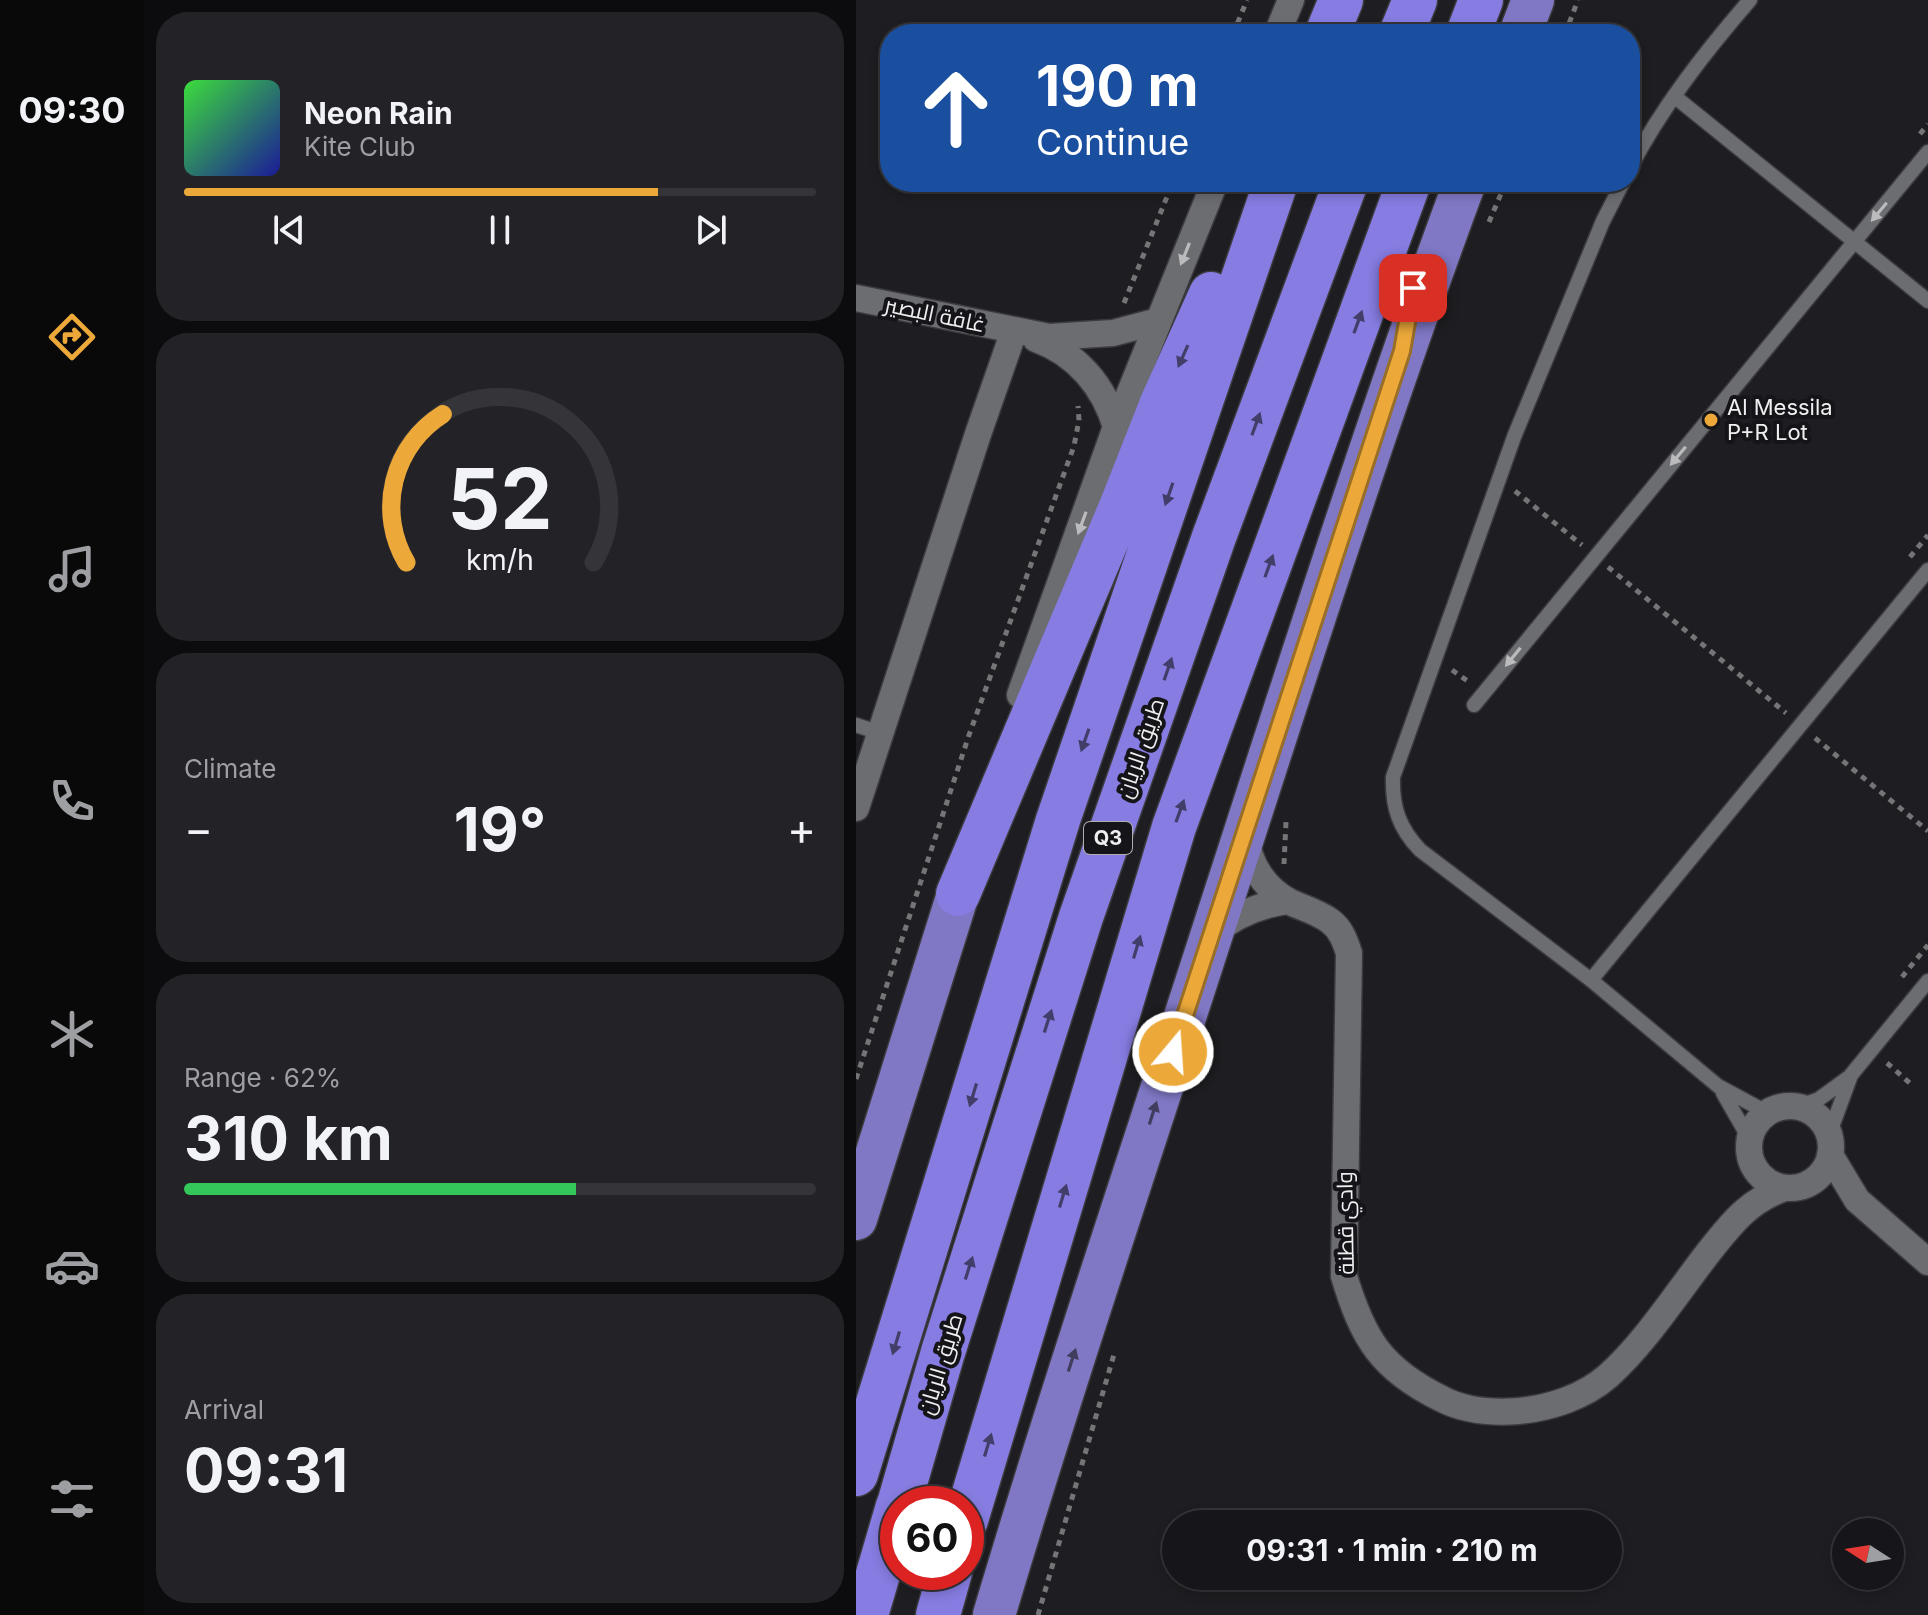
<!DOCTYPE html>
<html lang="en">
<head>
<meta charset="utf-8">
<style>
  :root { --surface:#16161a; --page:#232327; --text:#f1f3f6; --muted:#9e9fa2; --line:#353539; --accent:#eca93a }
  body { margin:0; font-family:Inter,Cairo,sans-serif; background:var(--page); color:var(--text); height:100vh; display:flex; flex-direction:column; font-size:30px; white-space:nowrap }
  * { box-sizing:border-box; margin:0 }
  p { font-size:26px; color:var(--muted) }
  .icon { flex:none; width:44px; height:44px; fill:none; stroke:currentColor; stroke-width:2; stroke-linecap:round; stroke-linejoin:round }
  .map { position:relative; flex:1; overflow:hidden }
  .drawer { display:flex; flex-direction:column; gap:12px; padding:12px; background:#0c0c0e; width:712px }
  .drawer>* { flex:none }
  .banner { position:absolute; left:24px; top:24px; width:760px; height:168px; border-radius:32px; box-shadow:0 4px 12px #0003,0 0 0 2px var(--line); background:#1a4fa0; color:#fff; overflow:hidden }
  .needle { width:52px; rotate:282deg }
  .controls { position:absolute; left:976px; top:1518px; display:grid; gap:16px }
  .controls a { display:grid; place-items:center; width:72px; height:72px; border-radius:50%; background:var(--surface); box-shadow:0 4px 12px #0003,0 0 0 2px var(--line); font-size:40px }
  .speed { position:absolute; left:24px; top:1486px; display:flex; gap:16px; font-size:40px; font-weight:700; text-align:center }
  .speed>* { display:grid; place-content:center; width:104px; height:104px; border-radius:50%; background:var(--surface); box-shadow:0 4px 12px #0003,0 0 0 2px var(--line); line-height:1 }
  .speed .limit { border:12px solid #d22; background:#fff; color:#111 }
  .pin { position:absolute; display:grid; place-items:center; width:68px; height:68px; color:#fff; margin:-34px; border-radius:16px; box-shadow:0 4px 12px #0006 }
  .me { position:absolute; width:88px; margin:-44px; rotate:18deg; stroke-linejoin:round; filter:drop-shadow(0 0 6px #0008) }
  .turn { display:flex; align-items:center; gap:28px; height:168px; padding:0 24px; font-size:36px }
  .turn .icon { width:104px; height:104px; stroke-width:2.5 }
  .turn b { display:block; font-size:56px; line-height:68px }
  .big { font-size:60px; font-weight:700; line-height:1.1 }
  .drawer .tile { flex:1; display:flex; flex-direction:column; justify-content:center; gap:12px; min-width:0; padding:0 28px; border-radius:32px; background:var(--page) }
  .drawer .dial { align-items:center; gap:0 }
  .dial svg { height:208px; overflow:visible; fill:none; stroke:var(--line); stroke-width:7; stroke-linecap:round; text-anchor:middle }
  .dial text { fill:var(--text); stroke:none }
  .song { display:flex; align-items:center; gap:24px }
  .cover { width:96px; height:96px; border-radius:12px; background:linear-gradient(135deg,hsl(120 70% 55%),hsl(240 70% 35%)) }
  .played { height:8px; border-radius:4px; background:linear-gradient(90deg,var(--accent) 75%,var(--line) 75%) }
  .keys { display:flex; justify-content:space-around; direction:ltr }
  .heat { display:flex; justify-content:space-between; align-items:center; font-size:44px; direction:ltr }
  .charge { height:12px; border-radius:6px; background:linear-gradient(90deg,#34c759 62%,var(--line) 0) }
  .trip { position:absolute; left:306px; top:1510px; width:460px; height:80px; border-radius:40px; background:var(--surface); box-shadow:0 4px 12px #0003,0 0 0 2px var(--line); font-weight:700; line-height:80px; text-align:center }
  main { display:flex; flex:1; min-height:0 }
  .tabs { display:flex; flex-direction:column; width:144px; justify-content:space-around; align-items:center; background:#09090a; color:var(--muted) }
  .tabs .icon { width:56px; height:56px }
  .tabs .on { color:var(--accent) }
  .tabs b { font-size:36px; color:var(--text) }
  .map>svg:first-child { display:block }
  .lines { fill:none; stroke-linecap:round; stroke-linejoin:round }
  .service-casing { stroke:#3b3b3e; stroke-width:17 }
  .minor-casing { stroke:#3b3b3e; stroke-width:29 }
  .primary-casing { stroke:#3b3b3e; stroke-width:45 }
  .trunk-casing { stroke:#3b3b3e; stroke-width:47 }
  .path { stroke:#757578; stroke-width:5; stroke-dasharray:6 6; stroke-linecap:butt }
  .service { stroke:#6c6d71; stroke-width:14 }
  .minor { stroke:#6c6d71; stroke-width:26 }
  .primary { stroke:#8078c5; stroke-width:42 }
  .trunk { stroke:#867ce1; stroke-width:44 }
  .oneway { fill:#bbbbbe }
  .oneway2 { fill:#423e69 }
  .oneway3 { fill:#403d5e }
  .route-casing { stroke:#996e26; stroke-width:20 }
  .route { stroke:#eca93a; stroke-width:14 }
  .poi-dot { fill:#eca93a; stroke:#151519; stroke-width:3 }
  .labels { text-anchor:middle; stroke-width:8; stroke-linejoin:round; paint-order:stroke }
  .shield { fill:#151519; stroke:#aeaeb0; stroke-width:2 }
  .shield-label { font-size:20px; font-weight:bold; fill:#efeff1 }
  .street-label { font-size:22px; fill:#efeff1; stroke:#151519 }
  .poi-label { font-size:22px; fill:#efeff1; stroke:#151519; text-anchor:start }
</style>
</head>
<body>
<main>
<nav class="tabs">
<b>09:30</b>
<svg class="icon on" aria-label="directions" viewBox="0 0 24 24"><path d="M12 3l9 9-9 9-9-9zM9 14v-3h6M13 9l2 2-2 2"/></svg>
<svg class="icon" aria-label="music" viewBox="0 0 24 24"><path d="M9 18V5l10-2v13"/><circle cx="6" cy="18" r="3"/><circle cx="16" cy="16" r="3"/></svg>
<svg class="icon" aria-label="phone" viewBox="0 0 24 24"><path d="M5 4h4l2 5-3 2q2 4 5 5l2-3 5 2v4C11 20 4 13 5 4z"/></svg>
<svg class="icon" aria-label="climate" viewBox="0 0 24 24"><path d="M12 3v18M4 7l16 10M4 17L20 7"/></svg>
<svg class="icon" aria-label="car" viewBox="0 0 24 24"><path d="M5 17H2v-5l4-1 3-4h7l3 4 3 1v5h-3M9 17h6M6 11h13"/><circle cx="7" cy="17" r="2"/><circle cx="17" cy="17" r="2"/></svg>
<svg class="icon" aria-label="filters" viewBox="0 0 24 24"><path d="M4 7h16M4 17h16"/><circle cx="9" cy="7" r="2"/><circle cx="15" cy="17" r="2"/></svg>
</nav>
<section class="drawer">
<div class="tile">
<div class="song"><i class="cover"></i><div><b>Neon Rain</b><p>Kite Club</p></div></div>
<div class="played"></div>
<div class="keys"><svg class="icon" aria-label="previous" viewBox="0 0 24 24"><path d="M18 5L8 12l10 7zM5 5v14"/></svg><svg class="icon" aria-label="pause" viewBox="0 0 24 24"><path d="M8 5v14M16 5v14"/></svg><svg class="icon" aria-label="next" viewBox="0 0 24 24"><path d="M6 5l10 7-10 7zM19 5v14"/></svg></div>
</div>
<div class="tile dial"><svg viewBox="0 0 100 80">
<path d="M14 69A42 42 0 1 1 86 69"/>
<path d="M14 69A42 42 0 0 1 28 12" stroke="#eca93a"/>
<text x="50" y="56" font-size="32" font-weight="700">52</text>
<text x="50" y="72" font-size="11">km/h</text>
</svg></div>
<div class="tile"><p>Climate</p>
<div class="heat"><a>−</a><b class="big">19°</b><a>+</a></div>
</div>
<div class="tile"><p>Range · 62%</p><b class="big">310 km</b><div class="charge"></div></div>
<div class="tile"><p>Arrival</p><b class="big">09:31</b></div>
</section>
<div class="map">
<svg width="1072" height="1615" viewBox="0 0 1072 1615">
  <rect width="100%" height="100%" fill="#1e1e22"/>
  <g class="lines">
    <g class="service-casing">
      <path id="service" d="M818,96L1072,301
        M774,168C806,107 849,52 894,0
        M767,182L747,221L658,437L537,777C536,807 543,828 564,850L735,980L862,1086L912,1113
        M618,705L1072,152
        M0,725L24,733
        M735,980L1072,570
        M867,1093L894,1140
        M941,1107L963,1099L992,1078
        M973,1135L995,1075L1072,981"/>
    </g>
    <g class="minor-casing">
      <path id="minor" d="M421,34L435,0
        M0,298L193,337L257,333L302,321
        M180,339C221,354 248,386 260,427
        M164,695L260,427L359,182
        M0,808L122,434L158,331
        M390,837C393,865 409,889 434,902C447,908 462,912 474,921C485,929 489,941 493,953L488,1276C507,1339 525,1369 586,1399C609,1411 637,1413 663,1411C694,1408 728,1397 752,1376C789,1343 821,1293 852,1253C875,1224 893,1200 929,1188
        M356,934C379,915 402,905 431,901
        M893 1147a41 41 0 1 1 82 0a41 41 0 1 1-82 0Z
        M974,1155L1001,1200L1072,1262"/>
    </g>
    <g class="primary-casing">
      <path id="primary" d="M664,34L677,0
        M0,1219L102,894
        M138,1615C208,1380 287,1148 362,915C442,669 519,424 609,182"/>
    </g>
    <g class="trunk-casing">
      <path id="trunk" d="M471,34L485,0
        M545,34L559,0
        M612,34L625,0
        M102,894L265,507L306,403L355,294
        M0,1474L202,820L420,182
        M43,1504L87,1352L225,917L358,537L490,182
        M110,1520L318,827L553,182
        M10,1615L42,1506
        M82,1615L94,1572"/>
    </g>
    <path class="path" d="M377,34L391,0
      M709,34L722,0
      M1064,134L1072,124
      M633,222L650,182
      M268,303L317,182
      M659,491L726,545
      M1054,557L1072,535
      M752,567L930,713
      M596,670L613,682
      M959,738L1072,831
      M428,864L430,822
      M1046,977L1072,945
      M1031,1063L1056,1085
      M0,1079L113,735L218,446L223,420L222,406
      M182,1615L259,1351"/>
    <use href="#service" class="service"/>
    <use href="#minor" class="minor"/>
    <use href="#primary" class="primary"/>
    <use href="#trunk" class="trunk"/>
  </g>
  <defs><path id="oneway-solid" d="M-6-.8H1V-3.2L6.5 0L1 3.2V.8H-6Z" transform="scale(2)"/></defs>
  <g class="oneway">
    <use href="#oneway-solid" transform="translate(1023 212) rotate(130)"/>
    <use href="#oneway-solid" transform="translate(329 254) rotate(112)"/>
    <use href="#oneway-solid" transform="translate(822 456) rotate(130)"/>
    <use href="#oneway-solid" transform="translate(226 523) rotate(110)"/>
    <use href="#oneway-solid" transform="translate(657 657) rotate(129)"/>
  </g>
  <g class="oneway2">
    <use href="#oneway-solid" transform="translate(502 322) rotate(-70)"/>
    <use href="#oneway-solid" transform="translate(327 356) rotate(114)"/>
    <use href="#oneway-solid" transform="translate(400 424) rotate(-70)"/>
    <use href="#oneway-solid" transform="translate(313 494) rotate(109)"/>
    <use href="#oneway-solid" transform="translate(413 566) rotate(-70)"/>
    <use href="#oneway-solid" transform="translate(312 669) rotate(-71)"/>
    <use href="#oneway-solid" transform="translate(229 740) rotate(109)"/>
    <use href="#oneway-solid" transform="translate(324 811) rotate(-70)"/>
    <use href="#oneway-solid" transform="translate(281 947) rotate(-73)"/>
    <use href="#oneway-solid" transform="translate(192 1021) rotate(-72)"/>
    <use href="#oneway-solid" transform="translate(117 1095) rotate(107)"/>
    <use href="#oneway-solid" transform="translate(207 1196) rotate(-73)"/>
    <use href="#oneway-solid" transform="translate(113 1268) rotate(-72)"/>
    <use href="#oneway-solid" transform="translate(40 1343) rotate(107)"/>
    <use href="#oneway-solid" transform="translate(132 1445) rotate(-73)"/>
  </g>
  <g class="oneway3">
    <use href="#oneway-solid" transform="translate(297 1113) rotate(-72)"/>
    <use href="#oneway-solid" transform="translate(216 1360) rotate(-72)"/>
  </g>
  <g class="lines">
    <g class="route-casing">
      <path id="route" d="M317,1052L546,351L557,288"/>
    </g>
    <use href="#route" class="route"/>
  </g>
  <circle class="poi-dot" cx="855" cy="420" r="8"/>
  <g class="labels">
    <rect class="shield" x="228" y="822" width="48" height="32" rx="6"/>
    <g class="shield-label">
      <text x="252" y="845">Q3</text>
    </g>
    <g class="street-label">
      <text transform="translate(79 314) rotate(12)" y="8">غافة البصير</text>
      <text transform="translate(284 748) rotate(-71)" y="8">طريق الريان</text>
      <text transform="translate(489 1223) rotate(-91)" y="8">وادي قطنة</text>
      <text transform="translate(84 1364) rotate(-73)" y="8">طريق الريان</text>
    </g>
    <g class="poi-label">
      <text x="871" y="415">Al Messila<tspan x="871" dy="25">P+R Lot</tspan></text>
    </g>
  </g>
</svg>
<div class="controls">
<a><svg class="needle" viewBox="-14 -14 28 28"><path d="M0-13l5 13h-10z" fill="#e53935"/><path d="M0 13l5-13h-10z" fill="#9e9fa2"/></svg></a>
</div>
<div class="speed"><div class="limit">60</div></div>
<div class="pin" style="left:557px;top:288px;background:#d93025"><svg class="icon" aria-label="arrive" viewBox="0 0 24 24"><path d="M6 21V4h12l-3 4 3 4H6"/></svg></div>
<svg class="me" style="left:317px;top:1052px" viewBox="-20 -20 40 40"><circle r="17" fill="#eca93a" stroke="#fff" stroke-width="3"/><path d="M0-11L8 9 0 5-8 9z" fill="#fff"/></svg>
<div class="trip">09:31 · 1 min · 210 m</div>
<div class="banner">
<div class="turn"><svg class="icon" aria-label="ahead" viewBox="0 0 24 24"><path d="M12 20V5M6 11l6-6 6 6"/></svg><div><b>190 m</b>Continue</div></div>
</div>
</div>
</main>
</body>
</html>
